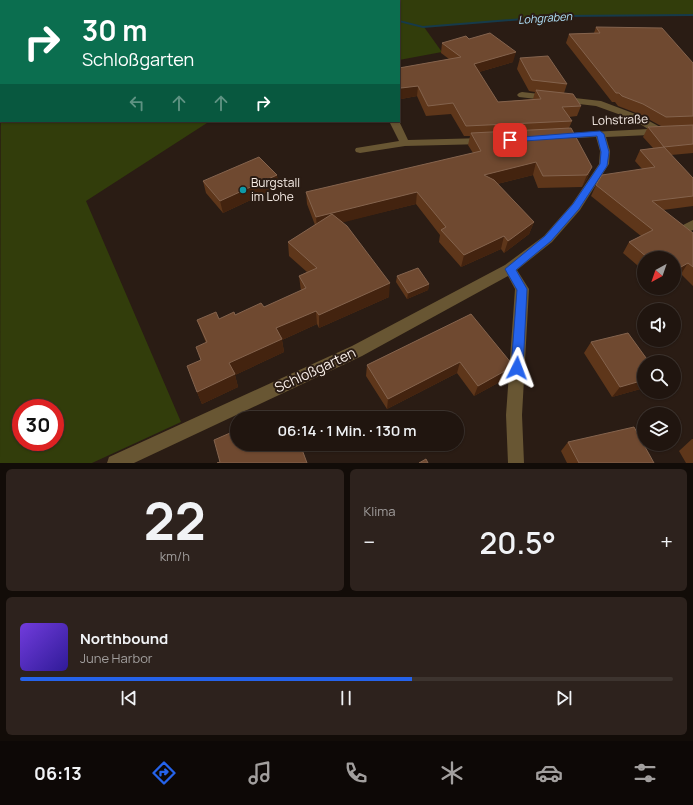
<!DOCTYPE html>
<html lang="de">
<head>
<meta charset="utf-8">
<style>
  :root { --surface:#20150f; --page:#2d221d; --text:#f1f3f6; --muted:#a29f9e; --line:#3d342f; --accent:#2563eb }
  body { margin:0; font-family:Manrope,sans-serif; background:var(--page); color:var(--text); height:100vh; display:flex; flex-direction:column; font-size:15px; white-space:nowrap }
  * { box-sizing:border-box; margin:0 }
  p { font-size:13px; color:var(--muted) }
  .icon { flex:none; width:22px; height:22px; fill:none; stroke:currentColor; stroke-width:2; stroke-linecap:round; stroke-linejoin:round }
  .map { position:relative; height:463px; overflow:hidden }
  .details { display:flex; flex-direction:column; gap:6px; padding:6px; background:#120c08; flex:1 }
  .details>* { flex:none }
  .guide { position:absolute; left:0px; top:0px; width:400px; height:122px; box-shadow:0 1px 3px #0004,0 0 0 1px var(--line); background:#0b6e4f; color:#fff; overflow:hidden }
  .needle { width:26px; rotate:220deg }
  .buttons { position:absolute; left:637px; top:251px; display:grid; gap:8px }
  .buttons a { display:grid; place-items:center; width:44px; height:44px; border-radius:50%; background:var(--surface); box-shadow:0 1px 3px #0004,0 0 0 1px var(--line); font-size:20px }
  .speed { position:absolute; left:12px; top:399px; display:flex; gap:8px; font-size:20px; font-weight:700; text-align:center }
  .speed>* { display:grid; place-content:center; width:52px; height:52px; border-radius:50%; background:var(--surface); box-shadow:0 1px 3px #0004,0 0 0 1px var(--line); line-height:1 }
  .speed .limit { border:6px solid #d22; background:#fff; color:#111 }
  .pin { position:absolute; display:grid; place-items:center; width:34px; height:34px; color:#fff; margin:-17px; border-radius:8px; box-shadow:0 2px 6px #0006 }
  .me { position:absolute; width:44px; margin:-22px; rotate:3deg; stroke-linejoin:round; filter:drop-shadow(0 0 3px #0008) }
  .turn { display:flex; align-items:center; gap:14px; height:84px; padding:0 16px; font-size:18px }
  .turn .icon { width:52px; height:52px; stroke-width:2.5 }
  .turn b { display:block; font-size:28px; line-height:34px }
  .lanes { display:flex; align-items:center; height:38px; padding:0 16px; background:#0003; justify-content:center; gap:20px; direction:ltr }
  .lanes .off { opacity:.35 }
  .big { font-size:30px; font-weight:600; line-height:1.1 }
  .details .widget { flex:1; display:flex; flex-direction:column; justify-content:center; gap:6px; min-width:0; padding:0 14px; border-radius:6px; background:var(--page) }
  .details .dial { align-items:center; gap:0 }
  .dial b { font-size:52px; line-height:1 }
  .song { display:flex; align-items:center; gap:12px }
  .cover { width:48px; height:48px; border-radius:6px; background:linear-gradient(135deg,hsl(260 70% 55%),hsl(250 70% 35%)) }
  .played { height:4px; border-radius:2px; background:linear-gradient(90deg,var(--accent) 60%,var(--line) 60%) }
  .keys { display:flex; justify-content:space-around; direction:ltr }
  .heat { display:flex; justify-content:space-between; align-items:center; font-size:22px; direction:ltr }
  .details .tiles { flex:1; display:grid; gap:6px; grid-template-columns:1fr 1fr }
  .widget:last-child { grid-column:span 2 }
  .trip { position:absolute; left:230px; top:411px; width:234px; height:40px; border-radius:20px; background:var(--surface); box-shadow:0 1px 3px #0004,0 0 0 1px var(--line); font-weight:600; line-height:40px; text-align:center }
  .dock { display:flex; height:64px; justify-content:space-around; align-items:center; background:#0d0806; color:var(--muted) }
  .dock .icon { width:28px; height:28px }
  .dock .selected { color:var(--accent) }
  .dock b { font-size:18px; color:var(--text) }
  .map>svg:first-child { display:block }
  .green { fill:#323d0b; fill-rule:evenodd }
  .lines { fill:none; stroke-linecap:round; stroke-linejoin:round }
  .stream { fill:#163a4a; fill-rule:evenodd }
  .minor { fill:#685633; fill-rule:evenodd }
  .wall { fill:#5e361a }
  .shaded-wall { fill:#43230f }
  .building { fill:#6f4930; stroke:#84634d }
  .route { fill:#2563eb; stroke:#184099 }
  .culture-dot { fill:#0f9aa8; stroke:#2a1c14; stroke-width:1.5 }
  .labels { text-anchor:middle; stroke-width:4; stroke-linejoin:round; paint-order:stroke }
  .far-water-label { font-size:11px; font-style:italic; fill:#b1e3fc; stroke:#2a1c14 }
  .street-label { font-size:12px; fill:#f7ede7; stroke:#2a1c14 }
  .poi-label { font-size:12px; fill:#f7ede7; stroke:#2a1c14; text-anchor:start }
  .near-street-label { font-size:14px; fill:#f7ede7; stroke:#2a1c14 }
</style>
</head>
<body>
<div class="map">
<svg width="693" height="463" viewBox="0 0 693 463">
  <rect width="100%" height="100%" fill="#2a1c14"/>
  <path class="green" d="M35,0H693V15L561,16L424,27L442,52L399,60V1H30Z
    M1,7V121H210L86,201L181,422L92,463H0ZM21,408H55V442H21Z"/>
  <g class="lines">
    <path class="stream" d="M249,0H256L257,1H250Z
      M693,14V16L561,17L423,28L399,22V20L423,26L561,15Z"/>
    <path class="minor" d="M522,92L601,101L638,115L662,128L693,127V133L606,137L610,151L609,164L580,210L552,242L517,270L529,289L522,415L524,463H508L506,415L515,289L508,276L362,356L134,463H107L109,457L352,346L505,265L544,236L572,204L599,164L600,151L596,137L558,139L553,136L554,134L648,129L632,119L596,106L519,97L517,95L519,93Z
      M389,121H399L408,140L484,138L489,141L484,144L405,146L360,153L356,152L355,150L356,148L399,141Z
      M693,220V230L683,234L679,233L677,230L679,227Z"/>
  </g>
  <path class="wall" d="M596,27L693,63V153L671,155L693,178V206L663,210L693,233V286L681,274L674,277V258H644V271L623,253L629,242L641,236L591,196L596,185L642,169L635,161L640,150L653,148L643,137L648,127L661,126L639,114L618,106L615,102H612L566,43L569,34L594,33Z
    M469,39L513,62L479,72L498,102L533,99L535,92L529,91L517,69L520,58L567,84L564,93L581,106L577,116L569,117L572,121L569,128L592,167L587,179L582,187L538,188L533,175L497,184L534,222L529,234L504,253L501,249L461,267L439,242L440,235L416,204L342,222L389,297L319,328L317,324L282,340L284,352L235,375L238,387L202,404L197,392L201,360L196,347L206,343L197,320L219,319L264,307L301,291L299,276L307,272L289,256L288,242L315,225L307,204L306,192L473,153L468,145L470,136H464L451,114L426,116L417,96L401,99L399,96V68L449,59L441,53L442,43Z
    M277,175L278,187L223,213L206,193L203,181Z
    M397,276L429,284L428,290L407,299L396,282Z
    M471,314L507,378L474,396L457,373L387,409L366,376L367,365Z
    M591,342L644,362V388L612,397L584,353Z
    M692,439H693V463H686L679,451Z
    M568,442L654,463H567L561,451Z"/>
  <path class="shaded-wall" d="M516,52L513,62L472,74L474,64Z
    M418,86L417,96L401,99V88Z
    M536,162L533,175L481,188L484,175Z
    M592,167L587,179L582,187L587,175Z
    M277,175L278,187L223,213L220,201Z
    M417,192L416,204L317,229L316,217Z
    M534,222L529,234L504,253L508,241Z
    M504,236L501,249L461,267L464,255Z
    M688,263L681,274L674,277V271Z
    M390,283L389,297L319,328V315Z
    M429,284L428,290L407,299L408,293Z
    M316,311L317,324L282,340L284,352L235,375L238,387L202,404L197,392L229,363L276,328Z
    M460,362L457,373L387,409L388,399Z
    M512,367L507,378L474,396L478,386Z
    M644,380V388L612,397L620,387Z"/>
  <path class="building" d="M596,27L662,28L693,63V116L666,117L643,104L622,96L619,93H616L569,34L600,33Z
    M490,33L516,52L474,64L498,102L541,99L536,90L573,94L581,106L562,107L572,121L466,126L453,103L428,106L418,86L401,88L399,84V68L461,57L442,43L466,36L469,39Z
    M548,56L567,84L532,80L520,58Z
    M693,125V144L664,147L648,127Z
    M571,128L592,167L587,175L543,176L536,162L484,175L494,180L534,222L508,241L504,236L464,255L441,230L446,227L417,192L316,217L306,192L481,151L471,133Z
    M664,147L693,178V196L652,201L693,233V267L688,263L674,271V258H648L629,242L653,230L596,185L602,175L655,167L640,150Z
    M259,157L277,175L220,201L203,181Z
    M332,214L347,226L390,283L319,315L316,311L276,328L282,339L229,363L235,374L197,392L187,366L201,360L196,347L207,342L197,320L216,312L219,319L234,312L235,315L261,303L264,307L306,288L299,276L317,268L288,242Z
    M418,268L429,284L408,293L397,276Z
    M471,314L512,364V367L478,386L460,362L388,399L367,365Z
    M628,333L649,362H644V380L620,387L591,342Z
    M634,427L654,463H579L568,442Z
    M237,430V444H258L259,450L275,444H300L307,463H217L220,462L214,440Z
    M426,459L428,463H419Z"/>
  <path class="route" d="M600,131L604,134L609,152L607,166L579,209L551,241L516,270L527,289L523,368L521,372L517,373L513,372L511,368L517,290L505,269L545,236L573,204L600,164L601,152L597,136L510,142L507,140L510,138Z"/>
  <circle class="culture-dot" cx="243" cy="190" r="4"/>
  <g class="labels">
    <g class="far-water-label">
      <text transform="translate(545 18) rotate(-4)" y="4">Lohgraben</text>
    </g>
    <g class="street-label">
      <text transform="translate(620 120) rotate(-2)" y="4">Lohstraße</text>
    </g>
    <g class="poi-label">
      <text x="251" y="187">Burgstall<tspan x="251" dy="14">im Lohe</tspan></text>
    </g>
    <g class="near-street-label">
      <text transform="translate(315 370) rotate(-25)" y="5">Schloßgarten</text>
    </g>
  </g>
</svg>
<div class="buttons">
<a><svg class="needle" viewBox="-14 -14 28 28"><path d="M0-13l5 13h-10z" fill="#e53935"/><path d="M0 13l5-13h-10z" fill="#a29f9e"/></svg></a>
<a><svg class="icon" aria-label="sound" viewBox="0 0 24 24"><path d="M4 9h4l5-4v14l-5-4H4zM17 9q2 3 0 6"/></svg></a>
<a><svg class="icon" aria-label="search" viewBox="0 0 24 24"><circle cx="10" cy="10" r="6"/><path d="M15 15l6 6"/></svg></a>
<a><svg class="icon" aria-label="layers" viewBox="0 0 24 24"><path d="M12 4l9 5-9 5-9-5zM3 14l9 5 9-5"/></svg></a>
</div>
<div class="speed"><div class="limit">30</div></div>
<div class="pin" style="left:510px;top:140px;background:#d93025"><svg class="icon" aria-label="arrive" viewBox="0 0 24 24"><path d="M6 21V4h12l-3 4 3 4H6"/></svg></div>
<svg class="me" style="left:517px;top:368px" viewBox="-20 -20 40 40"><path d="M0-17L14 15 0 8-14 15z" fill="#2563eb" stroke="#fff" stroke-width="4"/></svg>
<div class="trip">06:14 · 1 Min. · 130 m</div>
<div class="guide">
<div class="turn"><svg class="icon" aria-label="right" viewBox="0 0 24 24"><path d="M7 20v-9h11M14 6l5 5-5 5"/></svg><div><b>30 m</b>Schloßgarten</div></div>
<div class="lanes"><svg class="icon off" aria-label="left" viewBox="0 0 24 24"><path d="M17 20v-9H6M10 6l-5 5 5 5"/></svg><svg class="icon off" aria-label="ahead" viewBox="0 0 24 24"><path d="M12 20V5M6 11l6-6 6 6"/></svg><svg class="icon off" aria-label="ahead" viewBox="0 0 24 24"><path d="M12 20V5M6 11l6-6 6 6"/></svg><svg class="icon" aria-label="right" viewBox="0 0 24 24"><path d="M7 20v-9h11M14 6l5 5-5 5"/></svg></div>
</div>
</div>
<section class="details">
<div class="tiles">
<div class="widget dial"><b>22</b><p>km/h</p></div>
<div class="widget"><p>Klima</p>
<div class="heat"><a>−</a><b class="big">20.5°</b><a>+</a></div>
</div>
<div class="widget">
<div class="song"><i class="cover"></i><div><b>Northbound</b><p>June Harbor</p></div></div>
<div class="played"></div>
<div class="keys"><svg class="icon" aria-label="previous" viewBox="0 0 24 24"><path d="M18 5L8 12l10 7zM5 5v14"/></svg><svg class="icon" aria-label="pause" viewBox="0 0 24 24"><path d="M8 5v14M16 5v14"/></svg><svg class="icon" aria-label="next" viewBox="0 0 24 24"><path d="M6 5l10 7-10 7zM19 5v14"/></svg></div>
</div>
</div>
</section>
<nav class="dock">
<b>06:13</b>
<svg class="icon selected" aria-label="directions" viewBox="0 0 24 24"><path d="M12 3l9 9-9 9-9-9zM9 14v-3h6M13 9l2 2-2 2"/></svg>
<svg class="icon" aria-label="music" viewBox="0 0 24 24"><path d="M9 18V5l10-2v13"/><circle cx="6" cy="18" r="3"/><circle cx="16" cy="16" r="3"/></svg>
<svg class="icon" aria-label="phone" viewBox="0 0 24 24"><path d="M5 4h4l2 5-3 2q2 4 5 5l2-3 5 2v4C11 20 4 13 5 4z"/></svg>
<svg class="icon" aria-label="climate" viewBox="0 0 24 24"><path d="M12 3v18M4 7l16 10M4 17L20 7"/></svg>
<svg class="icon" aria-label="car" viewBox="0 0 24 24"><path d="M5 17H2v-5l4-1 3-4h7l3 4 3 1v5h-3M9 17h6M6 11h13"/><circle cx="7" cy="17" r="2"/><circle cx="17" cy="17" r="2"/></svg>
<svg class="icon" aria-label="filters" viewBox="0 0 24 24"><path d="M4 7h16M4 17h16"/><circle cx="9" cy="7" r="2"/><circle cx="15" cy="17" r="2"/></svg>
</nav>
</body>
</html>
